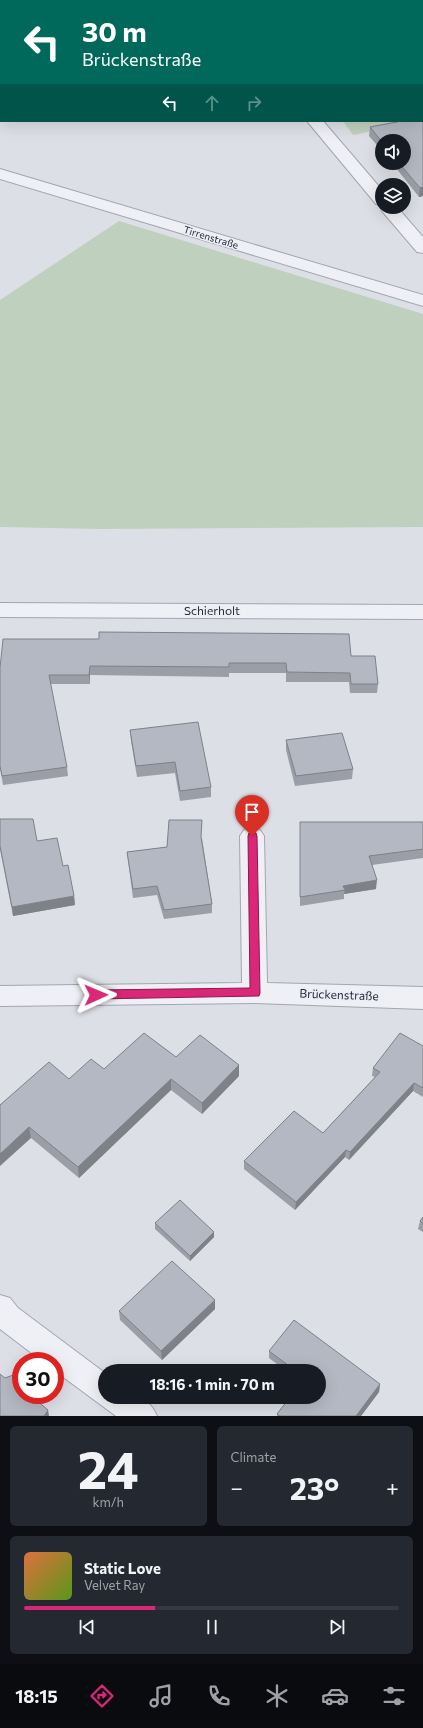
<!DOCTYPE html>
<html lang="en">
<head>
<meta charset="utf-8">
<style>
  :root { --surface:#171b24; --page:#242831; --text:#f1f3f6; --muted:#9ea1a6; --line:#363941; --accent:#db2777 }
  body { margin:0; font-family:Commissioner,sans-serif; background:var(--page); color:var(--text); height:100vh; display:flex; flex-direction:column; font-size:15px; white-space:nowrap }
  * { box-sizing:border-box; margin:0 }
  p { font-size:13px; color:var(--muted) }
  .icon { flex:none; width:22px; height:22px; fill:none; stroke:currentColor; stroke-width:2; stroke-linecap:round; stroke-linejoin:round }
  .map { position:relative; height:1416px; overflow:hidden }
  .drawer { display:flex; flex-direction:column; gap:10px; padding:10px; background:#0d0f14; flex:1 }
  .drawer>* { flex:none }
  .banner { position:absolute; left:0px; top:0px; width:423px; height:122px; box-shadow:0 4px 16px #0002; background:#00695c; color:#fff; overflow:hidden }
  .fabs { position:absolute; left:375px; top:134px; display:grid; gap:8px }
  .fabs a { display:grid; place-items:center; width:36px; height:36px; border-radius:50%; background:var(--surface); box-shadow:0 4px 16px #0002; font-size:20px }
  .speed { position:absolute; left:12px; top:1352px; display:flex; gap:8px; font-size:20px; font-weight:700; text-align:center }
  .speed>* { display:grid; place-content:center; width:52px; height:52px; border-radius:50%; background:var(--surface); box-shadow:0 4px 16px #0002; line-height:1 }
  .speed .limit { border:6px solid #d22; background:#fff; color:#111 }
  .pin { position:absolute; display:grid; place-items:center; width:34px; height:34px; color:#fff; margin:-41px -17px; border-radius:50% 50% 50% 0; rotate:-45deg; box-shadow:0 0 4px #0007 }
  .pin .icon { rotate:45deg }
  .me { position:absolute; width:44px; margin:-22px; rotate:89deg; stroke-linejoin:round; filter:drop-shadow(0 0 3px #0008) }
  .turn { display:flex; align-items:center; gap:14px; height:84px; padding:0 16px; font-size:18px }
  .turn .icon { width:52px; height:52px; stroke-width:2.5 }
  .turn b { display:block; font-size:28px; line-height:34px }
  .lanes { display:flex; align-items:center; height:38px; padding:0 16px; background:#0003; justify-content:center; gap:20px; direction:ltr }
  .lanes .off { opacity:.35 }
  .big { font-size:30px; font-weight:700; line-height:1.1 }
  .drawer .widget { flex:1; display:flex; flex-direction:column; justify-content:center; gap:6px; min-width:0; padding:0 14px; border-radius:6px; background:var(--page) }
  .drawer .dial { align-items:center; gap:0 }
  .dial b { font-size:52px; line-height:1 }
  .song { display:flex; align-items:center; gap:12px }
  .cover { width:48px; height:48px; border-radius:6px; background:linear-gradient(135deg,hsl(20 70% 55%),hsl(90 70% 35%)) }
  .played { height:4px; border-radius:2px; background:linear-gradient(90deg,var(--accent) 35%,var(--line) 35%) }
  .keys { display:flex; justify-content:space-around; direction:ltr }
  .heat { display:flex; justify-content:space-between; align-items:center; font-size:22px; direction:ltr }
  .drawer .tiles { flex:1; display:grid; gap:10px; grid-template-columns:1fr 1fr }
  .widget:last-child { grid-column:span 2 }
  .trip { position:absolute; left:98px; top:1364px; width:228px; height:40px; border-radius:20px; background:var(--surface); box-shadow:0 4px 16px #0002; font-weight:700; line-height:40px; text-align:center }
  .tabs { display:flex; height:64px; justify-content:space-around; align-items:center; background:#090b0e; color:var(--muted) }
  .tabs .icon { width:28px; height:28px }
  .tabs .selected { color:var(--accent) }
  .tabs b { font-size:18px; color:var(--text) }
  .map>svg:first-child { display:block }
  .green { fill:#c0d0be }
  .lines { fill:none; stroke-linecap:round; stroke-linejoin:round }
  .minor-casing { stroke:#a3a6b0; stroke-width:2 }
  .minor { fill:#eff0f5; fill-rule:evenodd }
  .wall { fill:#9b9ea7 }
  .shaded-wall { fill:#7e8188 }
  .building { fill:#b4b8c2; stroke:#7e8188 }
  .route { fill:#db2777; stroke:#8e194d }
  .labels { text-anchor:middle; stroke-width:3; stroke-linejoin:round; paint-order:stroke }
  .far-street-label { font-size:10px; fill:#272c3c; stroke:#eceef4 }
  .street-label { font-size:12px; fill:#272c3c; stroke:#eceef4 }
</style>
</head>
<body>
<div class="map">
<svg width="423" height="1416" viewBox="0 0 423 1416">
  <rect width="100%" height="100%" fill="#dddfe6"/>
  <path class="green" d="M423,65V121L353,135L343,121H422Z
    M119,221L423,314V527L99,529L0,527V300Z"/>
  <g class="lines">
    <g class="minor-casing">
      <path id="minor" d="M207,0H221L222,1H208Z
        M307,121H323L382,190V207H397L423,237V253L417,252L382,211L380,207L381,205L376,204Z
        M0,169L423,295V306L0,179Z
        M0,603L423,605V619L0,617Z
        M252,827L260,830L264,836L267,983L423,987V1009L255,1003L0,1006V986L242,983L240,836L244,830Z
        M0,1295L10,1298L18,1308L105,1373V1397C128,1397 147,1392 157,1416H116L55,1371V1361H42L0,1329Z"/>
    </g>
    <use href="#minor" class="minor"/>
  </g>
  <path class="wall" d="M261,0H319L320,1H261Z
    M423,117V196L419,197L392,163H404L382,141V151L369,136L370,127Z
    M351,656L378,684L377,693H350L349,682H286V673H229V677L90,675V684H50L67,767L68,776L3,785L0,768V668Z
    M130,730L211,787V797L180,801L175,773L137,777L131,741Z
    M286,740L353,769L352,779L295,786L286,750Z
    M0,819L37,841L63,866L74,896L75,905L13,916L0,849Z
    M300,822H423V858L372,865L376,889L344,894V899L300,906Z
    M202,838L212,904V913L164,919L157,895L133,898L128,861L127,852L167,847Z
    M423,1046V1097L413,1091L349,1160L345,1157L295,1210L244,1169V1161L323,1133L375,1077L372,1076L373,1068Z
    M176,1057L239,1076L202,1114L171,1090L79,1178L31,1138L0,1105L69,1079L104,1069Z
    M423,1217V1232L418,1229L420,1221Z
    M155,1223L214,1237L190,1261L155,1229Z
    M215,1300V1309L162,1360L120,1320L119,1311Z
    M269,1351L380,1384L379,1392L361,1416H277V1414L319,1371H286L269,1358Z"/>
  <path class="shaded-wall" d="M423,187V196L419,197L420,188Z
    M90,666V684L89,675Z
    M377,880L376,889L344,894L345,890L343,886Z
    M74,896L75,905L13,916L12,907Z
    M239,1065V1076L202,1114V1103Z
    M171,1079V1090L79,1178L78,1167Z
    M414,1083L413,1091L349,1160L350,1152Z
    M29,1127L31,1138L0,1166V1154Z
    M346,1150L345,1157L295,1210L296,1202Z
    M214,1232V1237L190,1261V1256Z
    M215,1300V1309L162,1360L161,1351Z
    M380,1384L379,1392L361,1416H356Z
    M48,1410L49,1416H44Z"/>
  <path class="building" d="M268,0H319L320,1H268Z
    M422,117H423V187L420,188L399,163H404V141H382V142L370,127L402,121H422Z
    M99,632L349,634L351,656H375L378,684H351L350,673L287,672L286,663H229V667L90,666L89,675H49L67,767L2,776L0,766V668L3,639H99Z
    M198,722L211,787L180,791L175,762L136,766L130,730Z
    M342,733L353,769L296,776L286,740Z
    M0,819H33L37,841L57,838L63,866L68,865L74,896L12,907L0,846Z
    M169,820H202L201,837L212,904L164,910L157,886L133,889L127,852L167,847Z
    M300,822H423V849L369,856L377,880L343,886L345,890L300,897Z
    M144,1033L176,1057L200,1035L239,1065L202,1103L171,1079L78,1167L29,1127L0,1154V1105L49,1062L69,1079L91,1059L104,1069Z
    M400,1033L423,1046V1088L414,1083L350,1152L346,1150L296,1202L244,1161L294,1111L323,1133L380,1072L373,1068Z
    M180,1200L214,1232L190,1256L155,1223Z
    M423,1217V1223L420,1221Z
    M172,1261L215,1300L161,1351L119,1311Z
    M294,1320L380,1384L356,1416H280L277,1414L290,1397H319V1371H296L269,1351Z
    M0,1374L5,1378L16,1374L21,1375V1395H31V1396L48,1410L44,1416H0Z"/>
  <path class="route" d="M252,832L256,833L257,836L260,993L259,996L96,999L92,998L91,995L92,992L96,990L250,988L248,836L249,833Z"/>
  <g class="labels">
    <g class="far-street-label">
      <text transform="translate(211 237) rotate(17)" y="4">Tirrenstraße</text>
    </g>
    <g class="street-label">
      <text x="212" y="615">Schierholt</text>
      <text transform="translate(339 995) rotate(2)" y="4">Brückenstraße</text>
    </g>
  </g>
</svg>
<div class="fabs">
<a><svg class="icon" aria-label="sound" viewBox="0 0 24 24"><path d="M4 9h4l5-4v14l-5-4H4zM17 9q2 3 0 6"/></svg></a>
<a><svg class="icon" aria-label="layers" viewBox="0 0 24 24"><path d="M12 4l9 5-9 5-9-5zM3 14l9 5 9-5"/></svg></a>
</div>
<div class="speed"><div class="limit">30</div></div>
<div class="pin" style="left:252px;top:836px;background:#d93025"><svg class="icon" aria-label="arrive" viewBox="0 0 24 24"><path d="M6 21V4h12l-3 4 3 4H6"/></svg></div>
<svg class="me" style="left:96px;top:995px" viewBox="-20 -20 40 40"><path d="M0-17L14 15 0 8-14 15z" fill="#db2777" stroke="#fff" stroke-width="4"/></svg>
<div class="trip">18:16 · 1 min · 70 m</div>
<div class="banner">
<div class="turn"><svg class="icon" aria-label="left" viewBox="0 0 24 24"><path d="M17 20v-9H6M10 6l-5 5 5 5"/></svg><div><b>30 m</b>Brückenstraße</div></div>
<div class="lanes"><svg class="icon" aria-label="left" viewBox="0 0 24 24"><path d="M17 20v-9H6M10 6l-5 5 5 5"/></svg><svg class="icon off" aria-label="ahead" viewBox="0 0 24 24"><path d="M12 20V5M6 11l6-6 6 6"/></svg><svg class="icon off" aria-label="right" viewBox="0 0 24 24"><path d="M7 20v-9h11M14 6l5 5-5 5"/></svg></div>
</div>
</div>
<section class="drawer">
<div class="tiles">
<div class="widget dial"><b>24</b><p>km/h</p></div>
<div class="widget"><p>Climate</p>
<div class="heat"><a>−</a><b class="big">23°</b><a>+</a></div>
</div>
<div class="widget">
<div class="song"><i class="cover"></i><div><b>Static Love</b><p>Velvet Ray</p></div></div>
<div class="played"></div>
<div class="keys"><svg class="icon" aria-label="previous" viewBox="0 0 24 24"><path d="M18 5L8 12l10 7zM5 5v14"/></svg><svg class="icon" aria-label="pause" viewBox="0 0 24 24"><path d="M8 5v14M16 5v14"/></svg><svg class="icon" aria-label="next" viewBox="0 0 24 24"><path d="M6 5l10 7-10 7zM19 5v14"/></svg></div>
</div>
</div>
</section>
<nav class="tabs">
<b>18:15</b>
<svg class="icon selected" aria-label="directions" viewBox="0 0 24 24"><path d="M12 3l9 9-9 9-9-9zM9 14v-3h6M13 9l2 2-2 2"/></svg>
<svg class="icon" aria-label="music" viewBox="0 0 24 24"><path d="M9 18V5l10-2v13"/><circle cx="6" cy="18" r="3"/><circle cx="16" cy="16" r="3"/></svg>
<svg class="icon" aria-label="phone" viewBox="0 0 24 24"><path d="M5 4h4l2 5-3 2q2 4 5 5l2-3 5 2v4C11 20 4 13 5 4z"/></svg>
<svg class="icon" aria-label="climate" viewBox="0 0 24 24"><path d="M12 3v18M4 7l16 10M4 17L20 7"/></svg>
<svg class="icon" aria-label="car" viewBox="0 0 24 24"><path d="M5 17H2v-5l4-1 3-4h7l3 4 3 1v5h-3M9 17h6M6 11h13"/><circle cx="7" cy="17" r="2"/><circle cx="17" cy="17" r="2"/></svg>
<svg class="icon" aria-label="filters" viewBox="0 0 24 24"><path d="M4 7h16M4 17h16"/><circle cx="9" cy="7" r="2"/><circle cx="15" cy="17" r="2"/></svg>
</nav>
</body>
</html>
